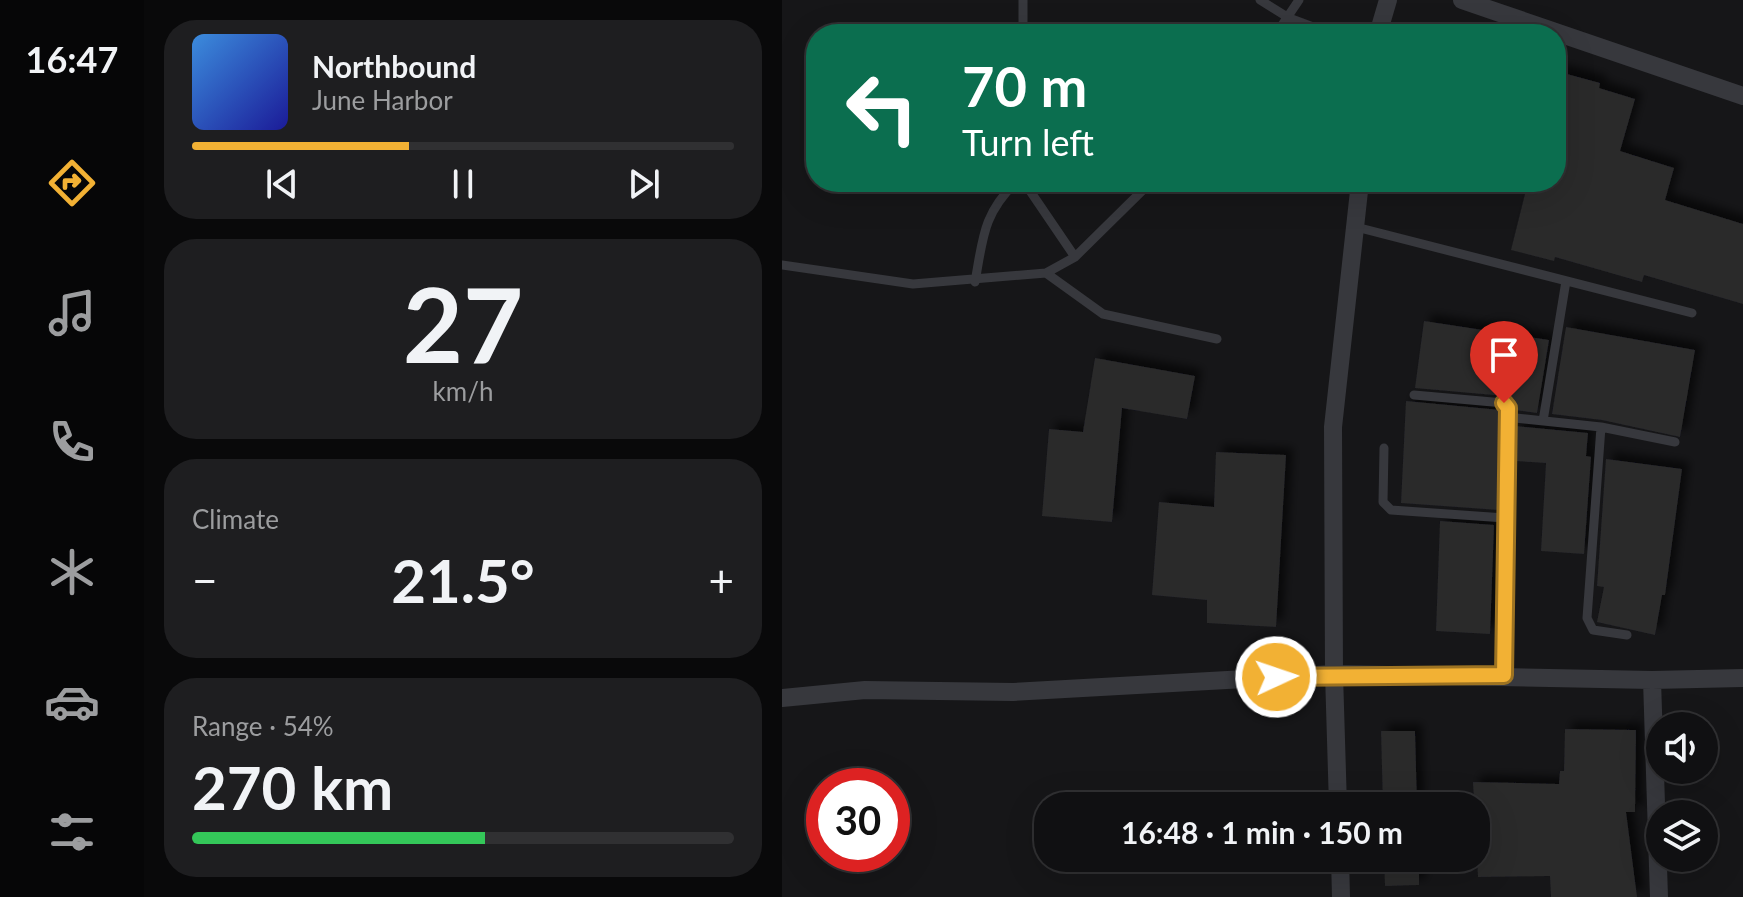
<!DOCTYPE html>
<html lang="en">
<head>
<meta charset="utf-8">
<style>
  :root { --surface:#101012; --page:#1e1e20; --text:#f1f3f6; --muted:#9c9d9f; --line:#303032; --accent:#f2b134 }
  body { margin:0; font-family:Lato,sans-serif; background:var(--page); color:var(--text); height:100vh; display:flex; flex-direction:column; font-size:30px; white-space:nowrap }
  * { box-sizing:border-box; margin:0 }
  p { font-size:26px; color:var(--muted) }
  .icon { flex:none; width:44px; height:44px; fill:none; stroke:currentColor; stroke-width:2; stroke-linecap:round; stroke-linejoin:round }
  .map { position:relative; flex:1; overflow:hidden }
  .drawer { display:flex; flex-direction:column; gap:20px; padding:20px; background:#09090a; width:638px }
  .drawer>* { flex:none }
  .guide { position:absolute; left:24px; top:24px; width:760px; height:168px; border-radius:32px; box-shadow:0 8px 32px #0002,0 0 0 2px var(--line); background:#0b6e4f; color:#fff; overflow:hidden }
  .buttons { position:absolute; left:864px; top:712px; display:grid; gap:16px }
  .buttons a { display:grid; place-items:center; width:72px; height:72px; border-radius:50%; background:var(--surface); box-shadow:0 8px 32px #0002,0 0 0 2px var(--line); font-size:40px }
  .speed { position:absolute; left:24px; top:768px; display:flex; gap:16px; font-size:40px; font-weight:700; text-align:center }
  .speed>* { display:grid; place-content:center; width:104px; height:104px; border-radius:50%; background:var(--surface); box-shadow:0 8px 32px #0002,0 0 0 2px var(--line); line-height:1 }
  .speed .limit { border:12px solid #d22; background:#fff; color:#111 }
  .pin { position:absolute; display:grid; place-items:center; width:68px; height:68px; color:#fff; margin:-82px -34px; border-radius:50% 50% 50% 0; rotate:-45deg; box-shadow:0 0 8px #0007 }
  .pin .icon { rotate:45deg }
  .me { position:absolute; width:88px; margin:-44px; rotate:87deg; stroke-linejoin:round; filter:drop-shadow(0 0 6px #0008) }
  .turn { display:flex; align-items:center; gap:28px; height:168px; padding:0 24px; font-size:36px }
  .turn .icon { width:104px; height:104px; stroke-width:2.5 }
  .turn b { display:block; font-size:56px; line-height:68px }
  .big { font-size:60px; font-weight:700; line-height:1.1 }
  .drawer .tile { flex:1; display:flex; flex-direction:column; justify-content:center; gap:12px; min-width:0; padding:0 28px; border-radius:32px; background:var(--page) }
  .drawer .dial { align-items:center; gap:0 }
  .dial b { font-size:104px; line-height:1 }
  .song { display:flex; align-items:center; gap:24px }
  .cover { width:96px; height:96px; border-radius:12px; background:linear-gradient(135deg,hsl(210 70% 55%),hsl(240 70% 35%)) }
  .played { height:8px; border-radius:4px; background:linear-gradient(90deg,var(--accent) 40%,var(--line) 40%) }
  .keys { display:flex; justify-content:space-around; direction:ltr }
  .heat { display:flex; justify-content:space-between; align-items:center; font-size:44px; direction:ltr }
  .charge { height:12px; border-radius:6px; background:linear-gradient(90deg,#34c759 54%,var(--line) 0) }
  .trip { position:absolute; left:252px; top:792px; width:456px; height:80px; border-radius:32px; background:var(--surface); box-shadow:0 8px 32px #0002,0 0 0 2px var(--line); font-weight:700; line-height:80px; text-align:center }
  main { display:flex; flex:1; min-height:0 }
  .dock { display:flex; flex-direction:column; width:144px; justify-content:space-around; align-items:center; background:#060607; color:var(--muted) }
  .dock .icon { width:56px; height:56px }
  .dock .selected { color:var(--accent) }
  .dock b { font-size:36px; color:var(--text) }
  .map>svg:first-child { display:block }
  .building { fill:#29292c; filter:url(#shadow) }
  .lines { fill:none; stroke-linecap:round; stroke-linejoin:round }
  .service { stroke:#37383d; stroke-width:9 }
  .minor { stroke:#37383d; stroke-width:18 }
  .route-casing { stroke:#9d7322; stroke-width:20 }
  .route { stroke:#f2b134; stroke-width:14 }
</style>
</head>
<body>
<main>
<nav class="dock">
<b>16:47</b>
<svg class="icon selected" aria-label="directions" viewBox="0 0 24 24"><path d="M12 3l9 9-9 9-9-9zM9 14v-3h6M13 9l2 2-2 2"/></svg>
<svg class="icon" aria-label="music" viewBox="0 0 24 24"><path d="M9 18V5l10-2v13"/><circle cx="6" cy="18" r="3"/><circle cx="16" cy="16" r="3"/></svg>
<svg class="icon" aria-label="phone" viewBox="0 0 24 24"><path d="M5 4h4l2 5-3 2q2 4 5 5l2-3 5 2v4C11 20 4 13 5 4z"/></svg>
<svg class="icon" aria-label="climate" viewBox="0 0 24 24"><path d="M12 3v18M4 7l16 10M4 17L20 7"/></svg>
<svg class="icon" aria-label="car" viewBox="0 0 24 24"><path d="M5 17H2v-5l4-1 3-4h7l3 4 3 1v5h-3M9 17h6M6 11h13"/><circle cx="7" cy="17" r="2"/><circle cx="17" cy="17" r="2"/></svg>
<svg class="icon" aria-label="filters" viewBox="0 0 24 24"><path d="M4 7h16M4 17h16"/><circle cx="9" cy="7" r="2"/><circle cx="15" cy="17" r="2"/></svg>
</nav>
<section class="drawer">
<div class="tile">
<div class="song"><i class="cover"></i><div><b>Northbound</b><p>June Harbor</p></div></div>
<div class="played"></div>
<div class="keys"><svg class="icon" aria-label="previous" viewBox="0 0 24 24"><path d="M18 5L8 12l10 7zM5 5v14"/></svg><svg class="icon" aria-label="pause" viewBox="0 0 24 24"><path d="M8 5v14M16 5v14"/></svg><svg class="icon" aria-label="next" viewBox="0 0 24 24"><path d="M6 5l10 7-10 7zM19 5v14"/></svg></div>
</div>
<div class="tile dial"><b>27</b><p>km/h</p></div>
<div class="tile"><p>Climate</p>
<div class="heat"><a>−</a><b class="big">21.5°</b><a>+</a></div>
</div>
<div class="tile"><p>Range · 54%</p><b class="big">270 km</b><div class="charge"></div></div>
</section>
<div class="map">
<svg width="961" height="897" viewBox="0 0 961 897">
  <defs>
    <filter id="shadow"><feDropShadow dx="7" dy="-7" stdDeviation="4" flood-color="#0009"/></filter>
  </defs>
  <rect width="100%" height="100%" fill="#161618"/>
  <path class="building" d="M774,71L818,83L817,88L853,99L838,151L892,168L883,200L961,224V304L862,275L860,282L773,257L772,261L729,250L746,182H774Z
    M642,321L767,340L755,413L733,410L723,396L633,388Z
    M784,327L913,350L898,437L820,420L770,414Z
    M313,358L413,376L405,419L340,408L330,522L260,516L267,429L301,432Z
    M624,401L718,410L717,510L619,503Z
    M733,426L806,433L804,456L809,457L802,554L759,551L764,463L733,461Z
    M434,452L504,455L494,627L425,623V600L370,595L377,502L432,507Z
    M824,459L900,469L883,595H880L873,635L815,622L822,587L815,586Z
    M658,521L712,525L708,634L654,631Z
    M783,729L854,730L853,812H844L855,897H769L768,876L696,877L691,782L777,784L778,771H782Z
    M599,731H633L635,806H601Z
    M602,858H637V885L603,886Z"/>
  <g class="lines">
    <path class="service" d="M478,0L507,18L550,34
      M241,34V0
      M494,34L517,0
      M242,182L293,257
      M574,227L910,313
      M0,265L131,284L264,273L293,257L369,182
      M264,273L321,314L435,339
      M193,282C201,238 201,214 234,182
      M632,395L722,403L726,408L722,675
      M724,417L819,427L893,442
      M761,421L784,281
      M819,427L805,618L811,630L845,635
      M602,448L601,502L609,510L723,518"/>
    <path class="minor" d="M680,0L961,96
      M596,34L606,0
      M578,182L551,427L552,674L870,680L961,678
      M870,680L877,897
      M0,698L83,690L231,692L552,674L556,806
      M558,858L559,897"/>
  </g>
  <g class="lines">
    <g class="route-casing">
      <path id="route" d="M494,677L722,675L726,408L722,403"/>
    </g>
    <use href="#route" class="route"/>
  </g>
</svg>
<div class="buttons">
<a><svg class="icon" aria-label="sound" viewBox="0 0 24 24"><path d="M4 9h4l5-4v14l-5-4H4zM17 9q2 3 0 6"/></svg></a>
<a><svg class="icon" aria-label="layers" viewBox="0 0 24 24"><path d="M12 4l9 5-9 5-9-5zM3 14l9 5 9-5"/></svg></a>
</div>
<div class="speed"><div class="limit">30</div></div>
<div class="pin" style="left:722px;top:403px;background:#d93025"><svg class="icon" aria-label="arrive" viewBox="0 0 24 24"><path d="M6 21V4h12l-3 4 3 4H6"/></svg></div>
<svg class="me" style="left:494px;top:677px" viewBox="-20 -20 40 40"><circle r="17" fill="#f2b134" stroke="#fff" stroke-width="3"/><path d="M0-11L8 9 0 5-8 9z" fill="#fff"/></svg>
<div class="trip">16:48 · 1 min · 150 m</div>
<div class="guide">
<div class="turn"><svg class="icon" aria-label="left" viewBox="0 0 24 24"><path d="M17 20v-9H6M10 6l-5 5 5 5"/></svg><div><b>70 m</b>Turn left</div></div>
</div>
</div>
</main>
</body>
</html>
